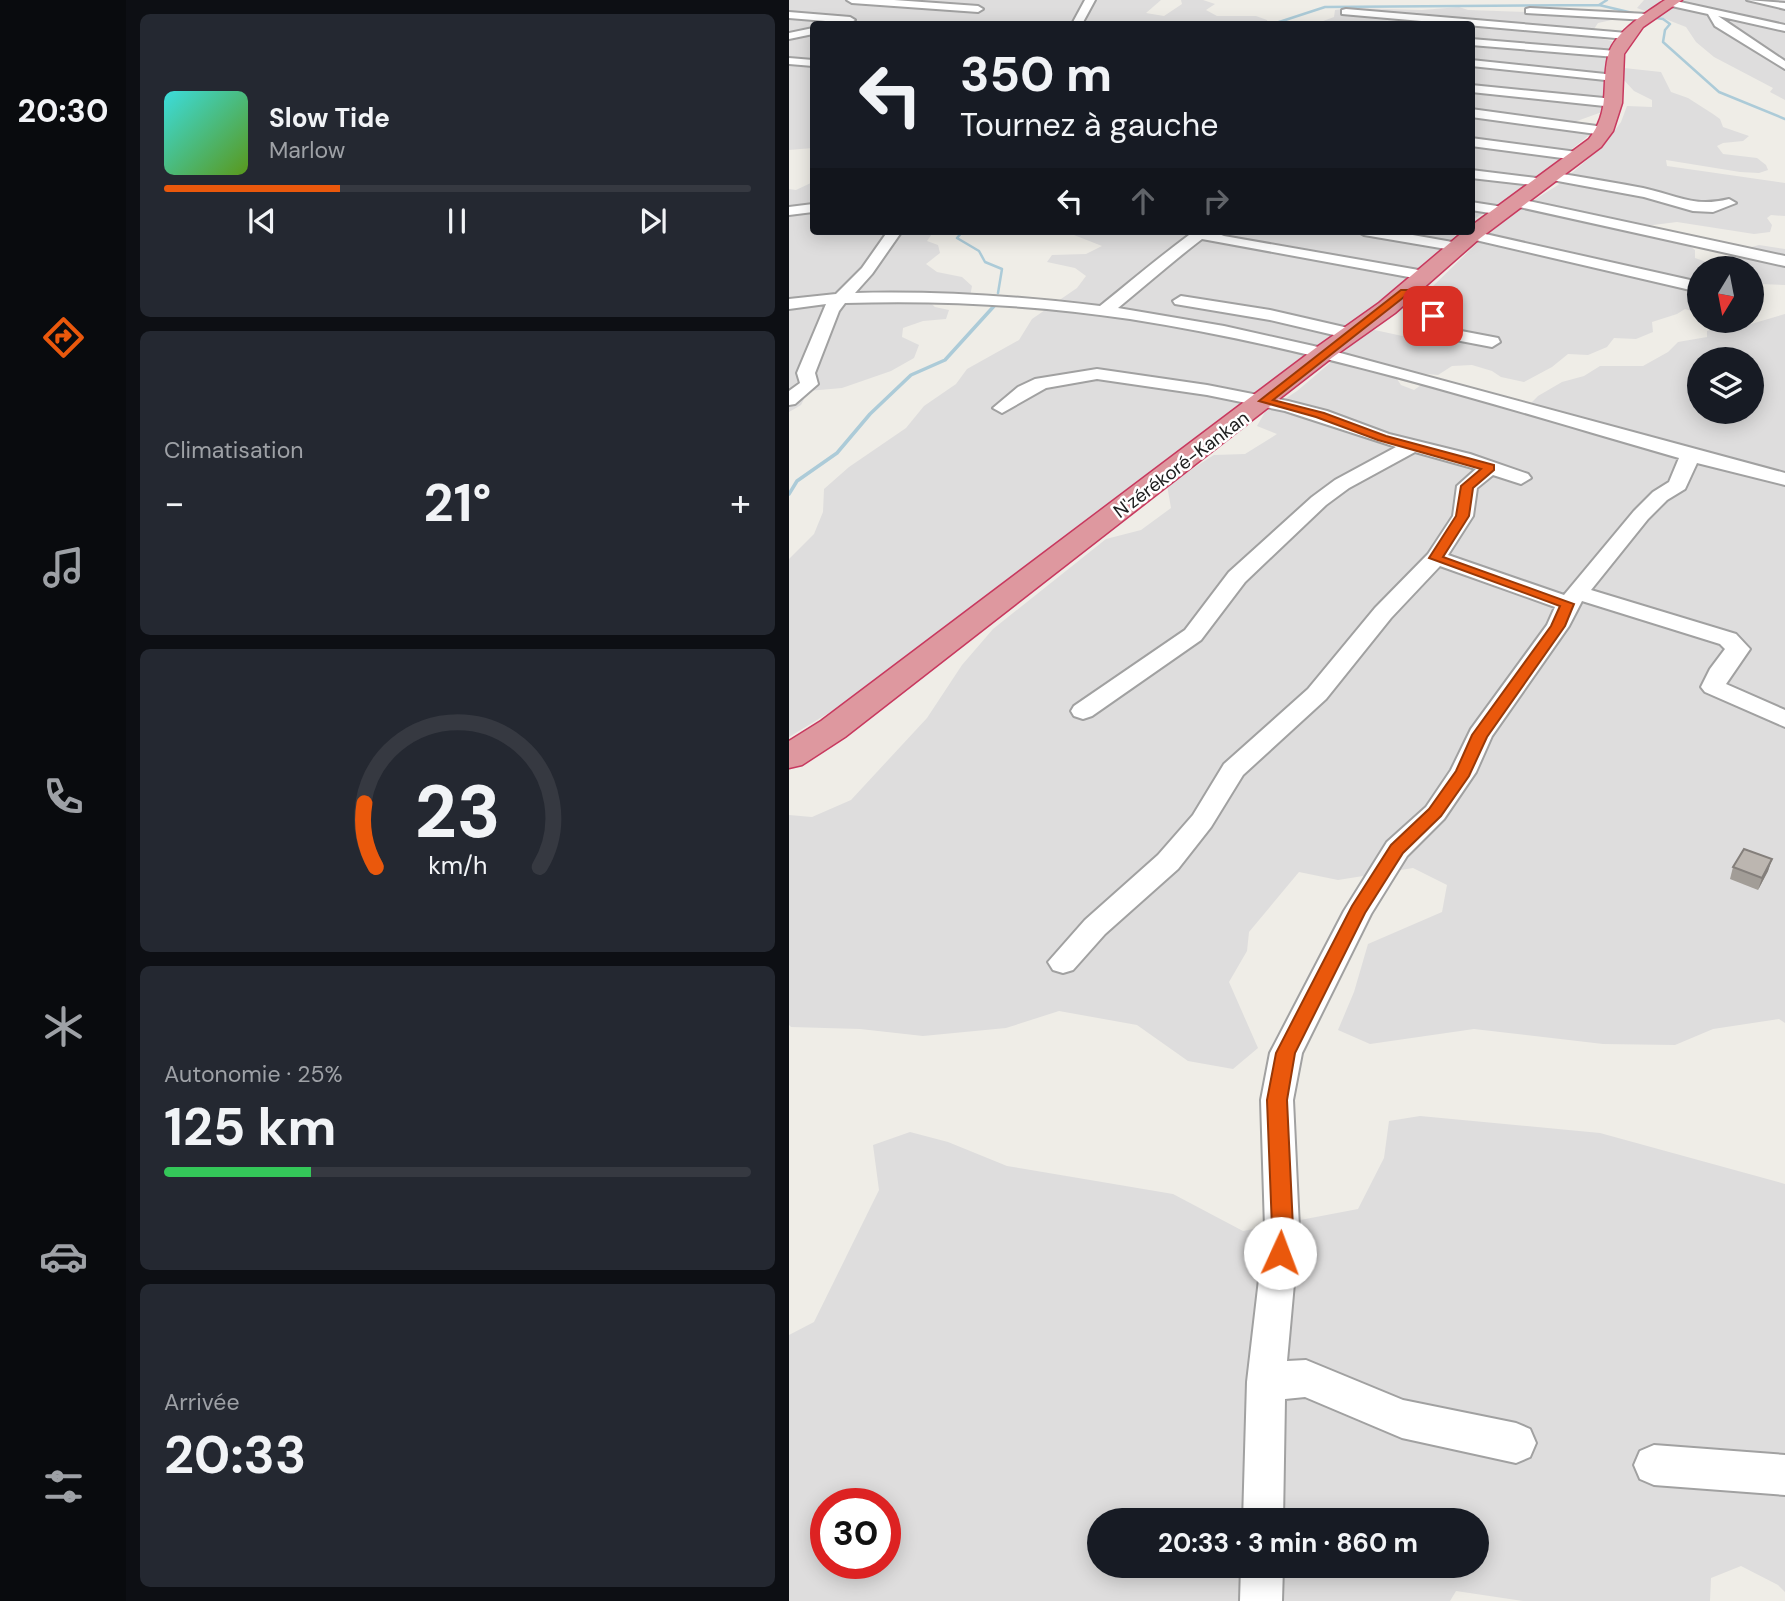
<!DOCTYPE html>
<html lang="fr">
<head>
<meta charset="utf-8">
<style>
  :root { --surface:#171b24; --page:#242831; --text:#f1f3f6; --muted:#9ea1a6; --line:#363941; --accent:#ea580c }
  body { margin:0; font-family:"DM Sans",sans-serif; background:var(--page); color:var(--text); height:100vh; display:flex; flex-direction:column; font-size:26px; white-space:nowrap }
  * { box-sizing:border-box; margin:0 }
  p { font-size:23px; color:var(--muted) }
  .icon { flex:none; width:38px; height:38px; fill:none; stroke:currentColor; stroke-width:2; stroke-linecap:round; stroke-linejoin:round }
  .map { position:relative; flex:1; overflow:hidden }
  .details { display:flex; flex-direction:column; gap:14px; padding:14px; background:#0d0f14; width:663px }
  .details>* { flex:none }
  .hud { position:absolute; left:21px; top:21px; width:665px; height:214px; border-radius:7px; box-shadow:0 4px 18px #0003; background:#171b24; color:var(--text); overflow:hidden }
  .needle { width:46px; rotate:190deg }
  .buttons { position:absolute; left:898px; top:256px; display:grid; gap:14px }
  .buttons a { display:grid; place-items:center; width:77px; height:77px; border-radius:50%; background:var(--surface); box-shadow:0 4px 18px #0003; font-size:35px }
  .speed { position:absolute; left:21px; top:1488px; display:flex; gap:14px; font-size:35px; font-weight:700; text-align:center }
  .speed>* { display:grid; place-content:center; width:91px; height:91px; border-radius:50%; background:var(--surface); box-shadow:0 4px 18px #0003; line-height:1 }
  .speed .limit { border:10px solid #d22; background:#fff; color:#111 }
  .pin { position:absolute; display:grid; place-items:center; width:60px; height:60px; color:#fff; margin:-30px; border-radius:14px; box-shadow:0 4px 10px #0006 }
  .me { position:absolute; width:77px; margin:-38px; rotate:2deg; stroke-linejoin:round; filter:drop-shadow(0 0 5px #0008) }
  .turn { display:flex; align-items:center; gap:24px; height:147px; padding:0 35px; font-size:32px }
  .turn .icon { width:91px; height:91px; stroke-width:2.5 }
  .turn b { display:block; font-size:49px; line-height:60px }
  .lanes { display:flex; align-items:center; height:66px; padding:0 35px; background:#0003; justify-content:center; gap:35px; direction:ltr }
  .lanes .off { opacity:.35 }
  .big { font-size:52px; font-weight:700; line-height:1.1 }
  .details .card { flex:1; display:flex; flex-direction:column; justify-content:center; gap:10px; min-width:0; padding:0 24px; border-radius:10px; background:var(--page) }
  .details .dial { align-items:center; gap:0 }
  .dial svg { height:182px; overflow:visible; fill:none; stroke:var(--line); stroke-width:7; stroke-linecap:round; text-anchor:middle }
  .dial text { fill:var(--text); stroke:none }
  .song { display:flex; align-items:center; gap:21px }
  .cover { width:84px; height:84px; border-radius:10px; background:linear-gradient(135deg,hsl(180 70% 55%),hsl(90 70% 35%)) }
  .played { height:7px; border-radius:4px; background:linear-gradient(90deg,var(--accent) 30%,var(--line) 30%) }
  .keys { display:flex; justify-content:space-around; direction:ltr }
  .heat { display:flex; justify-content:space-between; align-items:center; font-size:38px; direction:ltr }
  .charge { height:10px; border-radius:5px; background:linear-gradient(90deg,#34c759 25%,var(--line) 0) }
  .trip { position:absolute; left:298px; top:1508px; width:402px; height:70px; border-radius:35px; background:var(--surface); box-shadow:0 4px 18px #0003; font-weight:700; line-height:70px; text-align:center }
  main { display:flex; flex:1; min-height:0 }
  .dock { display:flex; flex-direction:column; width:126px; justify-content:space-around; align-items:center; background:#090b0e; color:var(--muted) }
  .dock .icon { width:49px; height:49px }
  .dock .on { color:var(--accent) }
  .dock b { font-size:32px; color:var(--text) }
  .map>svg:first-child { display:block }
  .residential { fill:#dedddd; fill-rule:evenodd }
  .lines { fill:none; stroke-linecap:round; stroke-linejoin:round }
  .stream-far1 { stroke:#accbd8; stroke-width:2.5 }
  .stream { stroke:#accbd8; stroke-width:3.5 }
  .minor-casing { stroke:#a1a1a1; stroke-width:4 }
  .highway-casing { stroke:#c8395f; stroke-width:3 }
  .minor { fill:#fff; fill-rule:evenodd }
  .highway { fill:#de989f; fill-rule:evenodd }
  .wall { fill:#a29d97 }
  .shaded-wall { fill:#847f7b }
  .building { fill:#bcb6b0; stroke:#847f7b; stroke-width:2 }
  .route { fill:#ea580c; stroke:#983908; stroke-width:2 }
  .labels { text-anchor:middle; stroke-width:5; stroke-linejoin:round; paint-order:stroke }
  .far-street-label { font-size:19px; fill:#202020; stroke:#fff }
</style>
</head>
<body>
<main>
<nav class="dock">
<b>20:30</b>
<svg class="icon on" aria-label="directions" viewBox="0 0 24 24"><path d="M12 3l9 9-9 9-9-9zM9 14v-3h6M13 9l2 2-2 2"/></svg>
<svg class="icon" aria-label="music" viewBox="0 0 24 24"><path d="M9 18V5l10-2v13"/><circle cx="6" cy="18" r="3"/><circle cx="16" cy="16" r="3"/></svg>
<svg class="icon" aria-label="phone" viewBox="0 0 24 24"><path d="M5 4h4l2 5-3 2q2 4 5 5l2-3 5 2v4C11 20 4 13 5 4z"/></svg>
<svg class="icon" aria-label="climate" viewBox="0 0 24 24"><path d="M12 3v18M4 7l16 10M4 17L20 7"/></svg>
<svg class="icon" aria-label="car" viewBox="0 0 24 24"><path d="M5 17H2v-5l4-1 3-4h7l3 4 3 1v5h-3M9 17h6M6 11h13"/><circle cx="7" cy="17" r="2"/><circle cx="17" cy="17" r="2"/></svg>
<svg class="icon" aria-label="filters" viewBox="0 0 24 24"><path d="M4 7h16M4 17h16"/><circle cx="9" cy="7" r="2"/><circle cx="15" cy="17" r="2"/></svg>
</nav>
<section class="details">
<div class="card">
<div class="song"><i class="cover"></i><div><b>Slow Tide</b><p>Marlow</p></div></div>
<div class="played"></div>
<div class="keys"><svg class="icon" aria-label="previous" viewBox="0 0 24 24"><path d="M18 5L8 12l10 7zM5 5v14"/></svg><svg class="icon" aria-label="pause" viewBox="0 0 24 24"><path d="M8 5v14M16 5v14"/></svg><svg class="icon" aria-label="next" viewBox="0 0 24 24"><path d="M6 5l10 7-10 7zM19 5v14"/></svg></div>
</div>
<div class="card"><p>Climatisation</p>
<div class="heat"><a>−</a><b class="big">21°</b><a>+</a></div>
</div>
<div class="card dial"><svg viewBox="0 0 100 80">
<path d="M14 69A42 42 0 1 1 86 69"/>
<path d="M14 69A42 42 0 0 1 9 41" stroke="#ea580c"/>
<text x="50" y="56" font-size="32" font-weight="700">23</text>
<text x="50" y="72" font-size="11">km/h</text>
</svg></div>
<div class="card"><p>Autonomie · 25%</p><b class="big">125 km</b><div class="charge"></div></div>
<div class="card"><p>Arrivée</p><b class="big">20:33</b></div>
</section>
<div class="map">
<svg width="996" height="1601" viewBox="0 0 996 1601">
  <rect width="100%" height="100%" fill="#efede7"/>
  <path class="residential" d="M0,0H372L357,13L375,16L393,4L392,0H414L426,4L417,10L428,16H467L478,20L479,23L24,24V148L0,150Z
    M855,0H996V100L981,92L984,88L925,57L907,42L897,27L848,8Z
    M670,7L679,10L828,15L827,19L809,23L805,29L804,37L823,41L817,98L813,112L788,121L782,128L803,133L724,196L683,220L682,24H526L545,17L546,10L563,8L633,10Z
    M835,68L872,72L882,92L899,98L924,114L931,119L934,127L960,136L954,141L934,143L928,146L934,154L968,158L977,165L979,170L970,173L951,172L877,160L878,166L996,183V216L982,215L978,218L983,225L981,232L965,234L888,222L856,226L866,236L897,243L906,250V258L923,264L938,260L940,253L970,245L996,249V285L970,284L963,287L962,268H910V313L896,309L888,314L863,322L864,332L847,339L825,338L818,347L799,355L779,354L763,367L735,382L712,377L703,371L683,365L663,366L649,375L627,373L608,379L612,385L625,390L635,383L703,405L726,409L742,403L749,396L773,382L795,376L811,366H854L879,352L889,342L918,337V331L936,325L962,324L996,314V1023L990,1019L924,1029L886,1045L814,1044L685,1029L581,1044L549,1030L565,992L579,944L653,912L658,885L624,868L549,880L510,872L460,932L458,951L440,982L469,1048L444,1069L399,1061L348,1025L270,1011L217,1028L134,1036L71,1029L2,1027L0,1025V815L23,817L62,800L138,718L173,665L204,629L317,539L352,530L382,508L378,485L425,455L456,454L488,434L468,426L476,412L508,391L581,329L632,340L665,325L618,304L642,288L686,245L728,211L769,185L815,145L832,122L838,106L863,107V100L845,91L834,79ZM910,359H962V411H910Z
    M24,182V231H145L138,241L149,245L151,253L137,264L148,272L173,277L183,286L181,297L134,296L146,307L160,310L157,319L134,321L114,328L113,337L130,345L125,358L102,371L53,388L19,391L12,405L0,412V189L7,190Z
    M257,231H671L638,263L569,320L518,354L451,404L112,669L0,737V559L25,534L34,512L35,489L60,467L117,428L135,406L167,384L178,369L230,340L243,319L288,288L297,276L286,268L258,262L263,255L297,254L313,246L285,235Z
    M631,1116L811,1133L996,1184V1592L989,1585L952,1566L922,1578L921,1601H734L667,1591L661,1601H0V1335L25,1322L90,1190L84,1145L121,1132L159,1142L218,1166L384,1194L454,1231L569,1209L595,1158L600,1121ZM37,1503H96V1563H37ZM310,1521H688V1566H310Z"/>
  <g class="lines">
    <path class="stream-far1" d="M818,0L810,5L848,14
      M861,17L874,19L881,24L876,30L874,42L930,92L996,119
      M484,24L536,7L810,5
      M174,231L168,238L190,251L196,262L213,269L209,293"/>
    <path class="stream" d="M0,494L8,481L48,453L81,414L122,375L156,360L206,305"/>
    <g class="minor-casing">
      <path id="minor" d="M58,0H105L189,6L194,9L189,12L63,3Z
        M296,0H306L293,24H283Z
        M882,0L996,25V31L929,16L996,61V69L926,26L919,14L878,5L877,3Z
        M958,0L996,3V9Z
        M741,8L858,14L863,17L858,20L737,13V9Z
        M557,9L838,33L843,36L838,39L553,14V10Z
        M0,12L61,17L66,20L61,23L0,18Z
        M24,28V34L0,39V33Z
        M682,39L827,51L833,54L827,57L682,45Z
        M0,58L24,60V66L0,64Z
        M682,60L826,75L832,78L826,81L682,66Z
        M682,85L825,99L831,103L825,107L682,92Z
        M682,109L815,127L821,131L815,135L682,117Z
        M682,138L788,152L795,156L788,160L682,146Z
        M682,170L756,179V173L761,172C792,177 823,182 854,188C887,195 905,208 940,199L947,203L924,212L904,211L855,197L758,179V185L753,186L682,178Z
        M726,198L996,256V266L721,205V199Z
        M682,202L714,207L721,211L714,215L682,210Z
        M24,204V212L0,215V207Z
        M99,231H113L83,274L66,293C148,291 230,296 311,306C341,282 369,258 400,235L394,231H422L435,236L641,272L644,275L641,278L636,280L413,239C384,261 357,285 329,308L435,326L529,347L996,473V485L908,463L896,489L878,500L859,519L802,590L947,634L961,649L937,684L996,710V727L916,692L912,687L921,669L936,649L931,644L793,601L780,626L703,736L687,772L655,819L618,856L582,914L513,1053L504,1100L510,1228L498,1361L517,1360L614,1400L727,1423L741,1429L747,1443L741,1457L727,1463L613,1438L516,1397L496,1399L494,1521H454L458,1382L476,1228L472,1100L481,1053L555,911L598,842L637,807L662,770L682,729L758,625L766,607L651,566L602,618L537,699L454,775L422,827L389,869L316,934L284,970L274,973L264,970L259,962L296,920L369,855L404,815L435,764L519,689L586,608L639,554L664,516L668,486L687,469L626,452L560,488L537,505L456,582L412,640L303,716L294,719L285,716L282,711L285,706L396,630L440,572L523,497L546,480L607,447L496,411L418,395L308,379L257,388L213,413L204,408L229,387L246,379L308,369L418,385L499,401L538,411L600,434L681,454L739,474L742,478L732,484L704,475L688,488L684,516L659,555L775,595L845,511L864,492L880,482L890,458C709,406 528,348 341,319C247,305 151,300 56,303L50,311L26,373L29,384L6,404L0,405V391L11,383L8,373L37,304L0,309V299L47,294L73,268Z
        M568,231H601L669,243L676,247L669,251L575,235Z
        M683,231L910,282V292L678,238L676,235L678,232Z
        M615,287L621,289L667,330L709,338L711,342L703,347L656,338L609,295L607,292Z
        M392,296L481,310L568,330L570,334L562,339L481,320L386,304L384,301Z
        M865,1445L996,1455V1495L865,1485L851,1479L845,1465L851,1451Z
        M452,1566H494L493,1601H451Z"/>
    </g>
    <g class="highway-casing">
      <path id="highway" d="M876,0H893L854,27L835,54L833,103L824,131L812,147L690,239L606,313L544,357L56,737L13,765L0,768V741L32,721L528,347L590,303L675,231H682V226L800,139C822,110 812,87 819,56C824,33 858,12 876,0Z"/>
    </g>
    <use href="#minor" class="minor"/>
    <use href="#highway" class="highway"/>
  </g>
  <path class="wall" d="M983,859L979,871L969,890L941,879L944,867Z"/>
  <path class="shaded-wall" d="M983,859L979,871L969,890L973,878Z"/>
  <path class="building" d="M955,849L983,859L973,878L944,867Z"/>
  <path class="route" d="M612,290H619L648,314V319H641L615,297L484,400L535,413L597,436L705,465V470L684,488L680,516L654,557L785,604L776,626L698,737L680,776L652,816L614,853L576,913L506,1053L498,1100L504,1228L499,1260L491,1263L484,1260L481,1253L483,1228L478,1100L487,1053L563,906L602,845L640,809L667,771L683,735L762,626L771,606L640,558L667,516L672,486L692,469L589,440L527,417L470,401Z"/>
  <g class="labels">
    <g class="far-street-label">
      <text transform="translate(392 464) rotate(-37)" y="7">N'zérékoré-Kankan</text>
    </g>
  </g>
</svg>
<div class="buttons">
<a><svg class="needle" viewBox="-14 -14 28 28"><path d="M0-13l5 13h-10z" fill="#e53935"/><path d="M0 13l5-13h-10z" fill="#9ea1a6"/></svg></a>
<a><svg class="icon" aria-label="layers" viewBox="0 0 24 24"><path d="M12 4l9 5-9 5-9-5zM3 14l9 5 9-5"/></svg></a>
</div>
<div class="speed"><div class="limit">30</div></div>
<div class="pin" style="left:644px;top:316px;background:#d93025"><svg class="icon" aria-label="arrive" viewBox="0 0 24 24"><path d="M6 21V4h12l-3 4 3 4H6"/></svg></div>
<svg class="me" style="left:491px;top:1253px" viewBox="-20 -20 40 40"><circle r="19" fill="#fff"/><path d="M0-13L10 11 0 6-10 11z" fill="#ea580c"/></svg>
<div class="trip">20:33 · 3 min · 860 m</div>
<div class="hud">
<div class="turn"><svg class="icon" aria-label="left" viewBox="0 0 24 24"><path d="M17 20v-9H6M10 6l-5 5 5 5"/></svg><div><b>350 m</b>Tournez à gauche</div></div>
<div class="lanes"><svg class="icon" aria-label="left" viewBox="0 0 24 24"><path d="M17 20v-9H6M10 6l-5 5 5 5"/></svg><svg class="icon off" aria-label="ahead" viewBox="0 0 24 24"><path d="M12 20V5M6 11l6-6 6 6"/></svg><svg class="icon off" aria-label="right" viewBox="0 0 24 24"><path d="M7 20v-9h11M14 6l5 5-5 5"/></svg></div>
</div>
</div>
</main>
</body>
</html>
